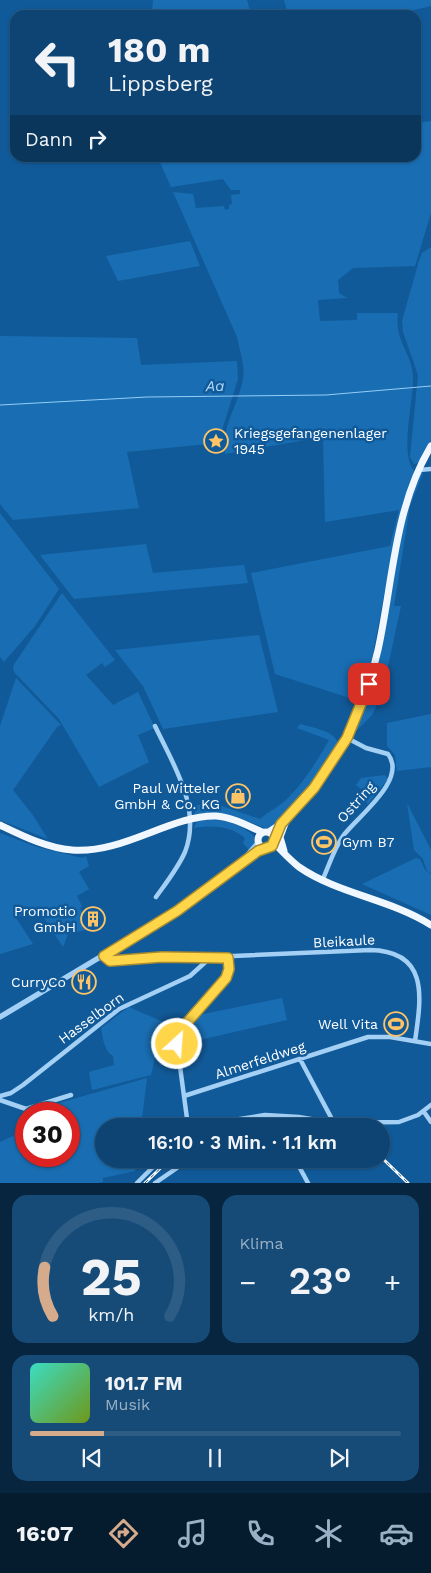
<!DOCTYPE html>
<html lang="de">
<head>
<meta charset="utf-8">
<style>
  :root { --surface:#0d4473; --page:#164b78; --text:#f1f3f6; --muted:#9ab0c4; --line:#2d5c85; --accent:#d6ab8b }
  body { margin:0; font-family:"Work Sans",sans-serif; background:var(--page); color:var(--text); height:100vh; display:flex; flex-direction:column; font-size:19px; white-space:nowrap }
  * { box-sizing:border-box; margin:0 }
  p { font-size:16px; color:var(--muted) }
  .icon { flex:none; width:28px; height:28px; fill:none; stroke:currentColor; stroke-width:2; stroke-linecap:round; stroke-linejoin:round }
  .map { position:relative; height:1183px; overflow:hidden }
  .drawer { display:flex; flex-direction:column; gap:12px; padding:12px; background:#07253f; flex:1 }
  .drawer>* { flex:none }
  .banner { position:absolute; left:10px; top:10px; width:411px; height:152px; border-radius:15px; box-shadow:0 1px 4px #0004,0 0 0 1px var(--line); background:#0d4473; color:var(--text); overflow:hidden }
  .speed { position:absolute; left:15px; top:1102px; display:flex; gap:10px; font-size:25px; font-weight:700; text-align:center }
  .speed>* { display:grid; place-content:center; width:65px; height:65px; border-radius:50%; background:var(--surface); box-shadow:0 1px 4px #0004,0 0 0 1px var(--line); line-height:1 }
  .speed .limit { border:8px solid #d22; background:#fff; color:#111 }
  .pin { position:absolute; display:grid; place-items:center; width:42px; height:42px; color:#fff; margin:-21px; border-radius:10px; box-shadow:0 2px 8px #0006 }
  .me { position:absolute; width:55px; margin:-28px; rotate:26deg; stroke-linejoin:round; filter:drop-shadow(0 0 4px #0008) }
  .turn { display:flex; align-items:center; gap:18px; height:105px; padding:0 15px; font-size:22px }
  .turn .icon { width:65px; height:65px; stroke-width:2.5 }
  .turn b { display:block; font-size:35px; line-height:42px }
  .then { display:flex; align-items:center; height:48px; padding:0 15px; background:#0003; gap:10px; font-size:19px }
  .big { font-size:38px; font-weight:600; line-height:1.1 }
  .drawer .widget { flex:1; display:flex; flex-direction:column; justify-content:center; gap:8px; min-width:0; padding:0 18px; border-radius:15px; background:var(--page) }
  .drawer .dial { align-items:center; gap:0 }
  .dial svg { height:130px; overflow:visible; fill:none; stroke:var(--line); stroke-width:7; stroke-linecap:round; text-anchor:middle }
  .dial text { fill:var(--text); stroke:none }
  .song { display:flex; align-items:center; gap:15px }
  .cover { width:60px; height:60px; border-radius:8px; background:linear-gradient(135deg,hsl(170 70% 55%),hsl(80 70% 35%)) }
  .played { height:5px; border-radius:2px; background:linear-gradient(90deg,var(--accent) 20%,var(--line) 20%) }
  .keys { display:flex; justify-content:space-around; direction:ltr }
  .heat { display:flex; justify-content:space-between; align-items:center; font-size:28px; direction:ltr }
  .drawer .tiles { flex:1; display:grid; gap:12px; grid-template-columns:1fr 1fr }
  .widget:last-child { grid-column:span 2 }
  .trip { position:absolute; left:95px; top:1118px; width:295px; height:50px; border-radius:25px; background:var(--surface); box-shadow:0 1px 4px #0004,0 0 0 1px var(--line); font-weight:600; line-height:50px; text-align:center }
  .menu { display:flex; height:80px; justify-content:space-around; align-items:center; background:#051b2e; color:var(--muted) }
  .menu .icon { width:35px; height:35px }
  .menu .current { color:var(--accent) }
  .menu b { font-size:22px; color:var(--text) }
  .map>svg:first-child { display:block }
  .green { fill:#196eb3 }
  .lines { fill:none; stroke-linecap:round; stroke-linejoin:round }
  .stream { stroke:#95cdf7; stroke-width:1 }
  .minor { stroke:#a3d0f4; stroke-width:4.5 }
  .tertiary { stroke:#a3d0f4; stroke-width:5.5 }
  .primary { stroke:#f0f7ff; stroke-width:7 }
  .rail-casing { stroke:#fff; stroke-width:3 }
  .rail { stroke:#115a99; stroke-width:1; stroke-dasharray:4; stroke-linecap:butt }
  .route-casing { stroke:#a68a30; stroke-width:12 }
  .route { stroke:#ffd54a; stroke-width:9 }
  .labels { text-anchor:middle; stroke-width:5; stroke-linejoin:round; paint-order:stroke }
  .poi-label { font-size:14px; fill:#fff; stroke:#115a99; text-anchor:end }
  .street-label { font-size:14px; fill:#fff; stroke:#115a99 }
  .water-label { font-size:15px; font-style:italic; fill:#b0d9fa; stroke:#115a99 }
</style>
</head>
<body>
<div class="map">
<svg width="431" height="1183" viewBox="0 0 431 1183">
  <rect width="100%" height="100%" fill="#115a99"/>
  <path class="green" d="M153,0H247L251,15H152Z
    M284,0H431V6L409,11L410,15H288Z
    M431,121V213L415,266L353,268L338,280L339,293L347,298L318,300L320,321L357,320V313H398C394,341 412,353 413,376C414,401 399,452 414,471L396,532L370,669L359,701L275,674L251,573L390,546L399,510L325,522L323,437L225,454C221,427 238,406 243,379C245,365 240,351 237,337L173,192L193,194L196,208L224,206L225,210L229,209V205L232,204L231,195L240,194V190H231L223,179L171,187L158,158H416V123Z
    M190,241L200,266L118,281L106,256Z
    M431,247V440L419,463L414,464L410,457L418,375L403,332L402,321L419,261L422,253Z
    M0,336L137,338L141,365L237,361L238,379L218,443L127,452L139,508L13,520L0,504Z
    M420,473H423L410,506L394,606H401L382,694L372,715L356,731L354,730L369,691L401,533L406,510Z
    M0,513L59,589L35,626L4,662L0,657Z
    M146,544L153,573L244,565L248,583L74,599L40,555Z
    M62,593L115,660L105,667L102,663L86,675L113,705L138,692L155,728L138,735L149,762L99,787L59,719L14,672L13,666Z
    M259,635L278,712L163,729L143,686L115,650Z
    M16,678L61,725L57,727L13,790L32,814L48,839L0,820V726Z
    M431,714V767L397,771L395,755L387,746V723Z
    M300,724C312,728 334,730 338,743C324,776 298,809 268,829L234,816L211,813L195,815L193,805H219L260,819C269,811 279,807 288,798C305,781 317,761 329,740L297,728Z
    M385,775L388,779L368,804L366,802L370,796L356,785L361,778Z
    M407,803L431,850V873L427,871L423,859L414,850Z
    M208,820C226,819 240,824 254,836L255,844L249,850L243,843L245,838C230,826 213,825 194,828L197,821Z
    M0,833L37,847L82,858L86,856L89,866L79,872L89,889L77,896L82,906L80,908L93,928L68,934L63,947L38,909L16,918L33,944L0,954Z
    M416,858L420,859L425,870L431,874V915L362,884Z
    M282,998L287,1020L178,1045L183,1030L194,1016Z
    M129,1007L168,1024L158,1045L151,1075L92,1090L89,1072L114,1065L113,1056C104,1051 103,1038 101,1028Z
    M147,1078L141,1126H104V1159H137L135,1171L103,1178V1182L99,1183H0V1142L26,1130V1156H69V1114H32L31,1111Z"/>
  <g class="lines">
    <path class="stream" d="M0,405L147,397L326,395L431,386"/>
    <path class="minor" d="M419,470L431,469
      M155,726C173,764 202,808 185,852C178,868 166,883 156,897
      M323,879C329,865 334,849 343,836C357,817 408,780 388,754L366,748L347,738
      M104,956L110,961L162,957H211
      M300,1059L334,1123
      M0,1096L11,1093L23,1085L119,1009L190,976L211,957L370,950C430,951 421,999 415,1041
      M184,1096L368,1037H390L431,1044
      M0,1100L26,1109L71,1095
      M424,1112L431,1122
      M188,1126L177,1044L184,1026L226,978L229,969L227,958
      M216,1126L240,1119L265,1115L299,1117L334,1123L399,1122L418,1115L431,1105
      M295,1159L308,1183
      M137,1183L161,1159
      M155,1183L190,1159"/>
    <path class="tertiary" d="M245,858L258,843
      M0,1017L177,911L265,848"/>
    <path class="primary" d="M0,825C23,836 47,848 72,850C124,854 170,815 216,816C232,817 248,826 262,832
      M258 840a8 8 0 1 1 16 0a8 8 0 1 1-16 0Z
      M269,832C293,817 312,793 328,769C351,732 368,693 378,650C393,582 394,508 431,446
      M274,843C282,851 290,860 299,867C338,894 390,899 431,925
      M284,851L280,837L286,821"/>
    <g class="rail-casing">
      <path id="rail" d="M234,1126L280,1121L317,1126
        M381,1157L408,1183
        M145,1183L170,1159"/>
    </g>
    <use href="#rail" class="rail"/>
  </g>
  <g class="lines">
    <g class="route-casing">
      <path id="route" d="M177,1044L184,1026L226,978L229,969L228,958L162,957L110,961L104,956L177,911L258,851L272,846L281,824L314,788L347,738L369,684"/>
    </g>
    <use href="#route" class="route"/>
  </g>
  <defs>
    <g id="sight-ring" transform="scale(1.25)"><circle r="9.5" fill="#115a99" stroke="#ffc466" stroke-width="1.5"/><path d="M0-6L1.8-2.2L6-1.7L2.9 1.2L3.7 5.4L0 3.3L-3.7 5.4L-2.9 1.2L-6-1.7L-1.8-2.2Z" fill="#ffc466"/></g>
    <g id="shop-ring" transform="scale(1.25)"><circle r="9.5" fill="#115a99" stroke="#ffc466" stroke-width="1.5"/><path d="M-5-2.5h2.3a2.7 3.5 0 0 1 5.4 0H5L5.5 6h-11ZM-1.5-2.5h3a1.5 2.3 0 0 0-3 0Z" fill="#ffc466"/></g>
    <g id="stadium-ring" transform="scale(1.25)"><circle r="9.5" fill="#115a99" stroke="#ffc466" stroke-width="1.5"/><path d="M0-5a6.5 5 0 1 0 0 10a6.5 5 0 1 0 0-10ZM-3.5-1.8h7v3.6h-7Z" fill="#ffc466"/></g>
    <g id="building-ring" transform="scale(1.25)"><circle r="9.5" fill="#115a99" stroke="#ffc466" stroke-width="1.5"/><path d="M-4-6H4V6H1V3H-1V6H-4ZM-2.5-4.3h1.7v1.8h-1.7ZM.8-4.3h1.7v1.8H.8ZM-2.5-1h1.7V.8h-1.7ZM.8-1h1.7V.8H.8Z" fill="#ffc466"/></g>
    <g id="restaurant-ring" transform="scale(1.25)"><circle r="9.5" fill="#115a99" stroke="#ffc466" stroke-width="1.5"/><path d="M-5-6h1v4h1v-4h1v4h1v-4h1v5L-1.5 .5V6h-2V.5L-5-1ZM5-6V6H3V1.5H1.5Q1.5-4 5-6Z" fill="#ffc466"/></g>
  </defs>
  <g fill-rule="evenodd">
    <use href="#sight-ring" x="216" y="441"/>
    <use href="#shop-ring" x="238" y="796"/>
    <use href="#stadium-ring" x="324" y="842"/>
    <use href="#building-ring" x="93" y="919"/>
    <use href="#restaurant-ring" x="84" y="982"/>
    <use href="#stadium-ring" x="396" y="1024"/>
  </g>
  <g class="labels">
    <g class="poi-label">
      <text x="234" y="438" text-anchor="start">Kriegsgefangenenlager<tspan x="234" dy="16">1945</tspan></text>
      <text x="220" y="793">Paul Witteler<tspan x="220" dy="16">GmbH &amp; Co. KG</tspan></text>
      <text x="342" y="847" text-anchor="start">Gym B7</text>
      <text x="76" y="916">Promotio<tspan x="76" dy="16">GmbH</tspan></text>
      <text x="66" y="987">CurryCo</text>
      <text x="378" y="1029">Well Vita</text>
    </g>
    <g class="street-label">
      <text transform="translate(356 802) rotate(-48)" y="5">Ostring</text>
      <text transform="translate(344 941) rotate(-3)" y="5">Bleikaule</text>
      <text transform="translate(91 1018) rotate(-36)" y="5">Hasselborn</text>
      <text transform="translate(260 1060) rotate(-18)" y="5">Almerfeldweg</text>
    </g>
    <g class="water-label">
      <text transform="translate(215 386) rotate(-1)" y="5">Aa</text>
    </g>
  </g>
</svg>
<div class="speed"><div class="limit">30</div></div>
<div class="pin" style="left:369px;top:684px;background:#d93025"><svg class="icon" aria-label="arrive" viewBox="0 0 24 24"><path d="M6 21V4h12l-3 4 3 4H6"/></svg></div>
<svg class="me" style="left:177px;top:1044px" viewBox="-20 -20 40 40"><circle r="17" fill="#ffd54a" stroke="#fff" stroke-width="3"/><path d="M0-11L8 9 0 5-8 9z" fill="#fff"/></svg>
<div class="trip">16:10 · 3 Min. · 1.1 km</div>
<div class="banner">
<div class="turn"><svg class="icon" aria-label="left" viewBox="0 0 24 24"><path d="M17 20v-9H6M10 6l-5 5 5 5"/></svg><div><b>180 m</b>Lippsberg</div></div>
<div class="then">Dann<svg class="icon" aria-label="right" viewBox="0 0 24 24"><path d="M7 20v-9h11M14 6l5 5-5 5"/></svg></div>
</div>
</div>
<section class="drawer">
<div class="tiles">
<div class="widget dial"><svg viewBox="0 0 100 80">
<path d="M14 69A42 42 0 1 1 86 69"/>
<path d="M14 69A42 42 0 0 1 9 39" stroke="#d6ab8b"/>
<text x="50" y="56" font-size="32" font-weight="700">25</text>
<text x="50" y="72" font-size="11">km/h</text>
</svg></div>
<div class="widget"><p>Klima</p>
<div class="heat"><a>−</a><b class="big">23°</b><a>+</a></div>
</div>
<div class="widget">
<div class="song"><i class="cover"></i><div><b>101.7 FM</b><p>Musik</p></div></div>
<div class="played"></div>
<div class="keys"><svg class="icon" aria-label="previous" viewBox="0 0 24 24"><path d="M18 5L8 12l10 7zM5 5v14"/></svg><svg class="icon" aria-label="pause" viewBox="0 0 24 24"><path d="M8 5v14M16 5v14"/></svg><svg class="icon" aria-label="next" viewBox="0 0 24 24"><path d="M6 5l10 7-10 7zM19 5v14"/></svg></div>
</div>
</div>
</section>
<nav class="menu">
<b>16:07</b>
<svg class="icon current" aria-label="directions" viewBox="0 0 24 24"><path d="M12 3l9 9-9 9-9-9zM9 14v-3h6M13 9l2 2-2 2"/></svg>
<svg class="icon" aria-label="music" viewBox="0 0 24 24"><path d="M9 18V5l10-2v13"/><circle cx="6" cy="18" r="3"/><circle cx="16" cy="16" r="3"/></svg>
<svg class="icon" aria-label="phone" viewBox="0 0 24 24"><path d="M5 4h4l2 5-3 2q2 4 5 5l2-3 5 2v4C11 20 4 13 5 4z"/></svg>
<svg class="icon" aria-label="climate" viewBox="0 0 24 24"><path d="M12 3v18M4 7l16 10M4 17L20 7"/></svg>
<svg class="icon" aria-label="car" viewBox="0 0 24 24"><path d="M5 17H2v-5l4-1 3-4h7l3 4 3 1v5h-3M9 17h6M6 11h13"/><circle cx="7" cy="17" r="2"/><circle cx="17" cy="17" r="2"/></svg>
</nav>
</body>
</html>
